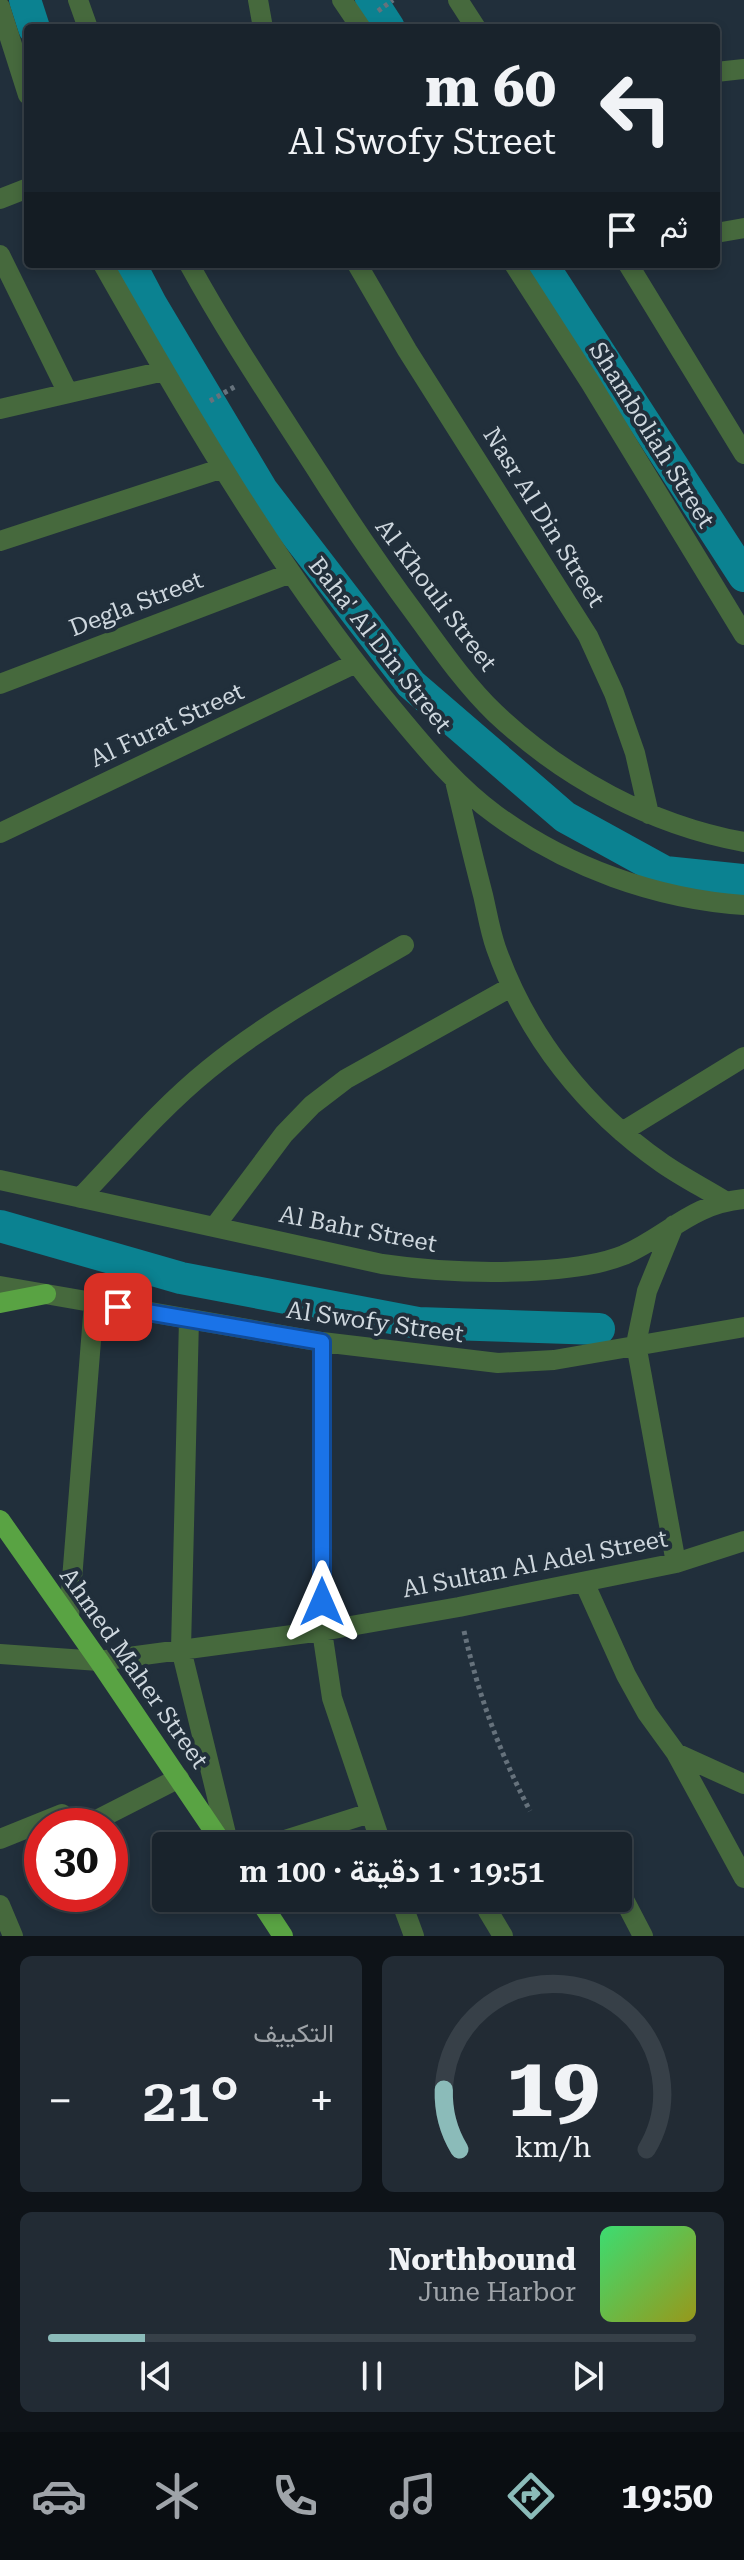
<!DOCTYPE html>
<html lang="ar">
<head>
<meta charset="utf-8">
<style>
  :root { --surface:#19232c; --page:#222b34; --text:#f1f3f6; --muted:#9fa4a9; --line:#374048; --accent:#8bbbb9 }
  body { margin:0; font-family:"Roboto Serif",Vazirmatn,serif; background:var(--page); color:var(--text); direction:rtl; height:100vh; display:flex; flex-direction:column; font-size:30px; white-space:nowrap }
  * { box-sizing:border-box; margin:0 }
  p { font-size:26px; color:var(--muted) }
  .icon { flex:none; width:44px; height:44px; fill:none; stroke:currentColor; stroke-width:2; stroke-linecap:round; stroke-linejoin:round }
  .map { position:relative; height:1936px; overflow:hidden; direction:ltr }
  .sheet { display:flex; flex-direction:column; gap:20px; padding:20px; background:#0e1318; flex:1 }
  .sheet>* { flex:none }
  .hud { position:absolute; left:24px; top:24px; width:696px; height:244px; border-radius:8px; box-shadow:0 4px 12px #0003,0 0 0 2px var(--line); direction:rtl; background:#19232c; color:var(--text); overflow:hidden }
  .speed { position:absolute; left:24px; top:1808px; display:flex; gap:16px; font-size:40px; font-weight:700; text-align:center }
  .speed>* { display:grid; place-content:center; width:104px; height:104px; border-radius:50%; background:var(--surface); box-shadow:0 4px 12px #0003,0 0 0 2px var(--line); line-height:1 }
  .speed .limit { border:12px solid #d22; background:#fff; color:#111 }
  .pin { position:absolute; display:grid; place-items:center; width:68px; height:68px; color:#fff; margin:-34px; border-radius:16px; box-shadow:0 4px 12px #0006 }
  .me { position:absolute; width:88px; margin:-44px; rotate:0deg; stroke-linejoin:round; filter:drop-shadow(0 0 6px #0008) }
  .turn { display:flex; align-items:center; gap:28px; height:168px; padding:0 32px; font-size:36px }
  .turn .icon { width:104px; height:104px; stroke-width:2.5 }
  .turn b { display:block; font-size:56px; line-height:68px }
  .then { display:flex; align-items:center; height:76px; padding:0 32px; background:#0003; gap:16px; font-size:30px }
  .big { font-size:60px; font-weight:600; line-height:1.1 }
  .sheet .tile { flex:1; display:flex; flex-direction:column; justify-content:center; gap:12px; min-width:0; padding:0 28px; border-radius:12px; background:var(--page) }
  .sheet .dial { align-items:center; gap:0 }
  .dial svg { height:208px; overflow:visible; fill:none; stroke:var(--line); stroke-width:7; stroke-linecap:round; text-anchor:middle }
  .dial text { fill:var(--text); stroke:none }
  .song { display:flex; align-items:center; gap:24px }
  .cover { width:96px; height:96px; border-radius:12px; background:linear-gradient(135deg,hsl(140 70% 55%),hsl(60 70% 35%)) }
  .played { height:8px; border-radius:4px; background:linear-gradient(90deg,var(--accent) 15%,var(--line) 15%) }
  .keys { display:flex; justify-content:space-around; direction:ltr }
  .heat { display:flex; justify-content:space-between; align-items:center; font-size:44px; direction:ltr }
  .sheet .tiles { flex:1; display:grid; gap:20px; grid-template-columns:1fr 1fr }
  .tile:last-child { grid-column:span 2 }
  .trip { position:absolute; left:152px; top:1832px; width:480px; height:80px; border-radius:8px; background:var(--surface); box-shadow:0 4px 12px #0003,0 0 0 2px var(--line); font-weight:600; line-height:80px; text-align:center; direction:rtl }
  .tabs { display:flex; height:128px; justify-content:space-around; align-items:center; background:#0a0e12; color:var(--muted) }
  .tabs .icon { width:56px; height:56px }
  .tabs .selected { color:var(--accent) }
  .tabs b { font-size:36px; color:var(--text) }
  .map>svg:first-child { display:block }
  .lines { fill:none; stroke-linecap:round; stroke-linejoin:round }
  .canal { stroke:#0b8291; stroke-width:32 }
  .path { stroke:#66727c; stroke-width:5; stroke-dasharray:4 4; stroke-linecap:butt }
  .minor { stroke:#46693d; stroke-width:20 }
  .major { stroke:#59a343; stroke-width:20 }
  .route-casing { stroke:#114b97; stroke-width:20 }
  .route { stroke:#1a73e8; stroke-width:14 }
  .labels { text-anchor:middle; stroke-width:8; stroke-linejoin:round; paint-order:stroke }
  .street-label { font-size:24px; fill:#ced7de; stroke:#212f3b }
</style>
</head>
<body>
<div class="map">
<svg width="744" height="1936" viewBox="0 0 744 1936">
  <rect width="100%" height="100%" fill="#212f3b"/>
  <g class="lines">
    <path class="canal" d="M25,0L34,28
      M371,0L389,28
      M130,264L151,304L262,490L411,684L565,817L665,872L744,880
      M542,264L744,576
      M0,1226L181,1278L418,1323L599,1329"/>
    <path class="path" d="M378,11L393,0
      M210,401L236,386
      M464,1631C479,1697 499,1751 530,1811"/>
    <path class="minor" d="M78,0L88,28
      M258,0L263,28
      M342,0L361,28
      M458,0L476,28
      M0,7L28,95
      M716,72L744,69
      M0,199L28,188
      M716,233L744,228
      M0,255L68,393
      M103,264C188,414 275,563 383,697C418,739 452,783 496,815C567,867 656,899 744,905
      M189,264C229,337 275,405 320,475C351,524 384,572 419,619C443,652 466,685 495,713C564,778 651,825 744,842
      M357,264L407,350L588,636L614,693L635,753L649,814
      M514,264L590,382L744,635
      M628,264L744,454
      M0,409L164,371
      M0,541L223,468
      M0,684L291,573
      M455,781C464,819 473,857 483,895C487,912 490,931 496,948C527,1036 586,1110 662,1163C682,1177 704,1188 725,1201
      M0,833L356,663
      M622,1132L744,1057
      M0,1180L382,1264C437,1272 490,1274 546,1270C572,1268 599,1265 624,1255C669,1235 691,1204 744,1199
      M80,1198C122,1154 162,1107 209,1069C269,1020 337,984 404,945
      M674,1225L647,1291L636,1344L676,1563
      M215,1226L284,1134L312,1105L346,1079L511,987
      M0,1286L322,1342L498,1363L554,1360L744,1327
      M189,1319L181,1649L229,1846
      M322,1342V1631L332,1698L382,1846
      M584,1582L626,1675L647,1713L676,1753L744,1878
      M69,1617L94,1303
      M0,1654L99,1661L322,1631L459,1607L676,1563L744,1541
      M676,1753L744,1784
      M85,1826L179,1778
      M0,1839L62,1814L70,1826
      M266,1846L370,1813
      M618,1888L643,1936
      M400,1898L414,1936
      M0,1905L13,1936
      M488,1911L503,1936"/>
    <path class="major" d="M0,1303L46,1294
      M0,1520L99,1661L224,1846
      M258,1898L283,1936"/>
  </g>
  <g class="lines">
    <g class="route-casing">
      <path id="route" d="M118,1307L322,1342V1602"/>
    </g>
    <use href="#route" class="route"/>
  </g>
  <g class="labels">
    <g class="street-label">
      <text transform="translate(652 435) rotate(58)" y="8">Shamboliah Street</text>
      <text transform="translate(544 517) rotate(58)" y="8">Nasr Al Din Street</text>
      <text transform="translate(436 595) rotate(53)" y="8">Al Khouli Street</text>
      <text transform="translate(136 604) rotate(-21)" y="8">Degla Street</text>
      <text transform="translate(380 645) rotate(52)" y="8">Baha' Al Din Street</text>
      <text transform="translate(167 725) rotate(-25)" y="8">Al Furat Street</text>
      <text transform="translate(358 1229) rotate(11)" y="8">Al Bahr Street</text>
      <text transform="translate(375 1322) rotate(8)" y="8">Al Swofy Street</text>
      <text transform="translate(535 1564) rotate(-11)" y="8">Al Sultan Al Adel Street</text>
      <text transform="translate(134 1668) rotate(55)" y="8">Ahmed Maher Street</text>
    </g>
  </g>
</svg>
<div class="speed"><div class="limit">30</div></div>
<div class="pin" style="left:118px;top:1307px;background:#d93025"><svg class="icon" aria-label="arrive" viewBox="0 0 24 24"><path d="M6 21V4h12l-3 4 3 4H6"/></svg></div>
<svg class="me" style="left:322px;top:1602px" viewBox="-20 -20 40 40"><path d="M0-17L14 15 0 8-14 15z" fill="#1a73e8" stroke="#fff" stroke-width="4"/></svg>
<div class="trip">19:51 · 1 دقيقة · 100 m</div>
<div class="hud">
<div class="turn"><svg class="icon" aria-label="left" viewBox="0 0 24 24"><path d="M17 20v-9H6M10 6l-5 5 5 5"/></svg><div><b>60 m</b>Al Swofy Street</div></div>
<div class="then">ثم<svg class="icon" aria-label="arrive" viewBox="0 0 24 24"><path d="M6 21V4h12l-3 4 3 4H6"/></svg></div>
</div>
</div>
<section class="sheet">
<div class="tiles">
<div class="tile dial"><svg viewBox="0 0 100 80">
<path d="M14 69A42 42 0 1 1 86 69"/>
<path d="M14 69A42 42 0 0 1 8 46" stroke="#8bbbb9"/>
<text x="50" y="56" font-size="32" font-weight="700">19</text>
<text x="50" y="72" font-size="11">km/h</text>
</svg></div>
<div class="tile"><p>التكييف</p>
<div class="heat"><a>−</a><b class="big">21°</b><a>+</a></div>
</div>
<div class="tile">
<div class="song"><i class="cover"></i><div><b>Northbound</b><p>June Harbor</p></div></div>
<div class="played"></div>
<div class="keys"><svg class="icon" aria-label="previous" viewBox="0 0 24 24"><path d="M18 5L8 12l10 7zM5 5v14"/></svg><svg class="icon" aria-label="pause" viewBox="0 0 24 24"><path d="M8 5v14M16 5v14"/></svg><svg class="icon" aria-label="next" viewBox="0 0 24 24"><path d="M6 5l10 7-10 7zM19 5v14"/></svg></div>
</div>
</div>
</section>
<nav class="tabs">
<b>19:50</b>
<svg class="icon selected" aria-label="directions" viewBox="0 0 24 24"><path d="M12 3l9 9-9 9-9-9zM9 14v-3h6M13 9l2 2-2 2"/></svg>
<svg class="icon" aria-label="music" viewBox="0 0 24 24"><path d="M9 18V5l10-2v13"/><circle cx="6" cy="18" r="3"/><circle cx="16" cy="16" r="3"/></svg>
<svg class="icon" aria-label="phone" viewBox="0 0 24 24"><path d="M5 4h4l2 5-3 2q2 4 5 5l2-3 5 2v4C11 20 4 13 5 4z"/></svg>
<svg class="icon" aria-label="climate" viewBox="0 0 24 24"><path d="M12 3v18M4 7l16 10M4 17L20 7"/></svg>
<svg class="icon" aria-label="car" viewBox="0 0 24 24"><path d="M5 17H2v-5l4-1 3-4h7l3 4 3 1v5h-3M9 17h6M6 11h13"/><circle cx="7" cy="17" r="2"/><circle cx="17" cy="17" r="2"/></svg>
</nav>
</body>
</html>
